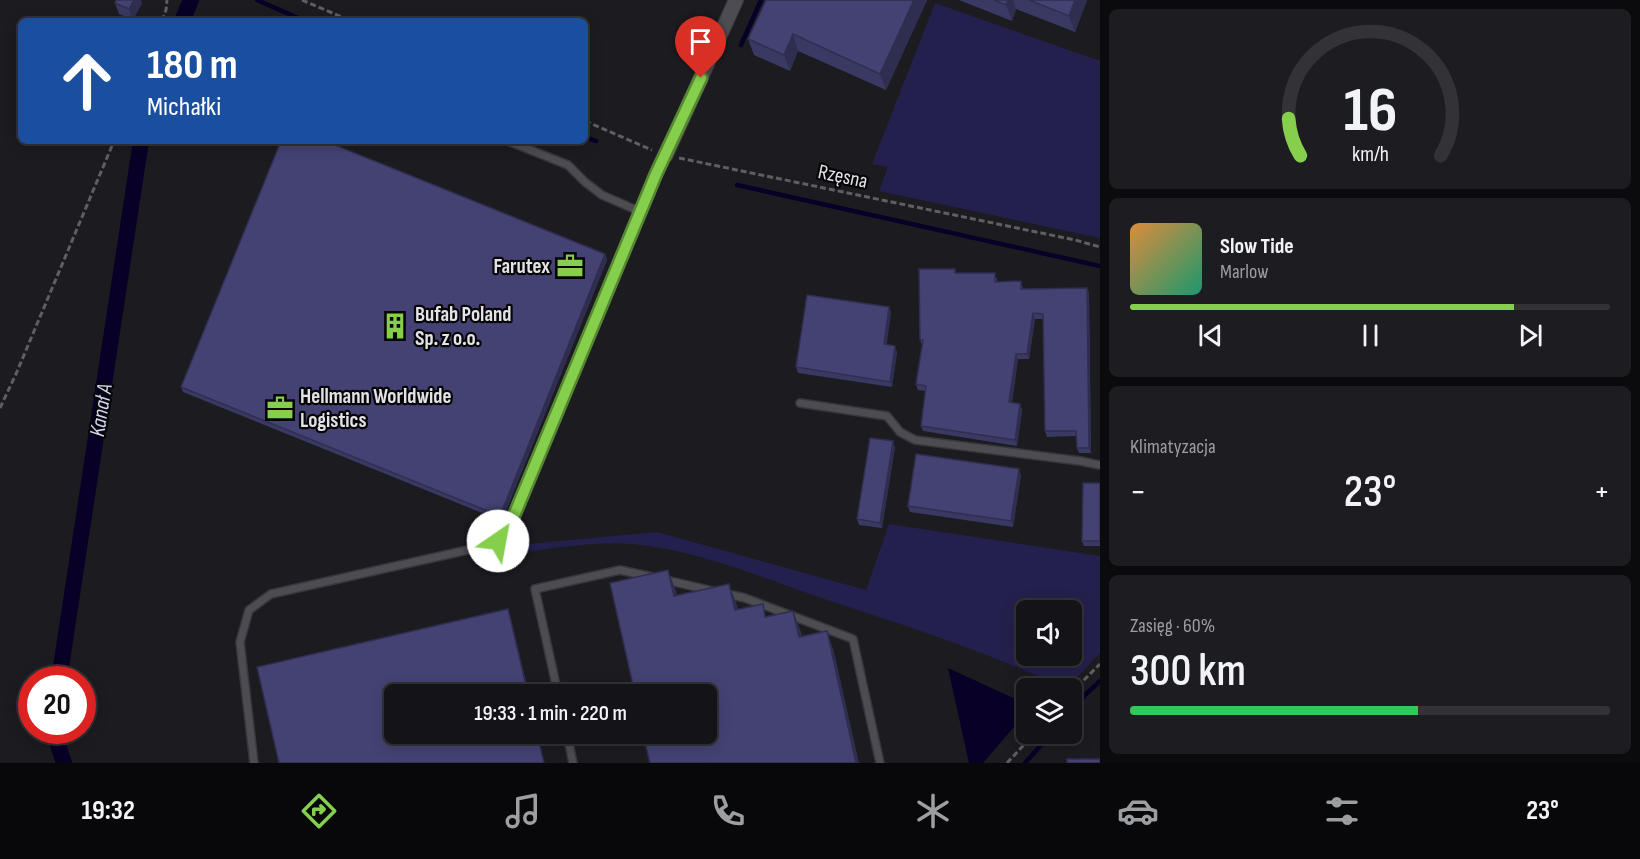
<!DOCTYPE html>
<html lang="pl">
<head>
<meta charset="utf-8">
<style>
  :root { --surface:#141418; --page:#1d1d21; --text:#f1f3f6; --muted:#9d9ea2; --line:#333337; --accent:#85cf4d }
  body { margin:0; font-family:"Sofia Sans Condensed",sans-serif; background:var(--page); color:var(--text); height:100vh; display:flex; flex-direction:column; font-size:22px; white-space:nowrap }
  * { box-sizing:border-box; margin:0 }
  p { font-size:20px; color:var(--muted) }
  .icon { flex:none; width:33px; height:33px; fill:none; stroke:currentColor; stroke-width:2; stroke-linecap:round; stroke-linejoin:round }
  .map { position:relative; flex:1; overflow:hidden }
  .details { display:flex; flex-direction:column; gap:9px; padding:9px; background:#0b0b0d; width:540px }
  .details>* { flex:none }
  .top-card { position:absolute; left:18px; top:18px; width:570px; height:126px; border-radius:9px; box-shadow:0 3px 15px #0003,0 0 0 2px var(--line); background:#1a4fa0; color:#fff; overflow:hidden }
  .fabs { position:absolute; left:1016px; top:600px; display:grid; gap:12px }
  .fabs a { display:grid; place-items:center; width:66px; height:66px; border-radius:9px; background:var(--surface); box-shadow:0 3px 15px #0003,0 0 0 2px var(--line); font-size:30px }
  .speed { position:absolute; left:18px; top:666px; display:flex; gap:12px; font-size:30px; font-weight:700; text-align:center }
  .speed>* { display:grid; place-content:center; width:78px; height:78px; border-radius:50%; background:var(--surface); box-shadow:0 3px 15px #0003,0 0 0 2px var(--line); line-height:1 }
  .speed .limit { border:9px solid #d22; background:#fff; color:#111 }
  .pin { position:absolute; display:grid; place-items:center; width:51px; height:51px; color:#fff; margin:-62px -26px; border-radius:50% 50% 50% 0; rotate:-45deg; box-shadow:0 0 6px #0007 }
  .pin .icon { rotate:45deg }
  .me { position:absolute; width:66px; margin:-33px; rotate:33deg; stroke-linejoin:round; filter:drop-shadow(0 0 4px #0008) }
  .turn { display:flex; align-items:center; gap:21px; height:126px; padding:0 30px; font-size:27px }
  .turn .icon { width:78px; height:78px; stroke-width:2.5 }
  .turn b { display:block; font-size:42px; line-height:51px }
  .big { font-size:45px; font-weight:600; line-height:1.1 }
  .details .widget { flex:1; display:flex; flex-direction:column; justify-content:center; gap:9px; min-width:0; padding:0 21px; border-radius:9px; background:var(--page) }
  .details .dial { align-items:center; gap:0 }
  .dial svg { height:156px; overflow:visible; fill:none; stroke:var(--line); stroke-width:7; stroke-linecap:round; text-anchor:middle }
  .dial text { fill:var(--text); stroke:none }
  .song { display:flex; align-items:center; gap:18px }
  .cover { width:72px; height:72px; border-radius:9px; background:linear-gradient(135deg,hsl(30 70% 55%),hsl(160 70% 35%)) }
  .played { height:6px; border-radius:3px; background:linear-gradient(90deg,var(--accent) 80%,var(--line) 80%) }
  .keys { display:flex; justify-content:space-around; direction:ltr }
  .heat { display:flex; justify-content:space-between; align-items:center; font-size:33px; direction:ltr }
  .charge { height:9px; border-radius:4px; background:linear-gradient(90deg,#34c759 60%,var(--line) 0) }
  .trip { position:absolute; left:384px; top:684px; width:333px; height:60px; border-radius:9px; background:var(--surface); box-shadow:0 3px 15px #0003,0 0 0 2px var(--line); font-weight:600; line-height:60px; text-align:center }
  .tabs { display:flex; height:96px; justify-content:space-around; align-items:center; background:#08080a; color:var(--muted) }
  .tabs .icon { width:42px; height:42px }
  .tabs .active { color:var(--accent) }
  .tabs b { font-size:27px; color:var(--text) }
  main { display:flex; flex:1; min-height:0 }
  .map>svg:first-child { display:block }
  .green { fill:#24204d; fill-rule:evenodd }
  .water { fill:#080026 }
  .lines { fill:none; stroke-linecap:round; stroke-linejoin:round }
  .stream { stroke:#080026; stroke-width:4.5 }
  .canal { stroke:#080026; stroke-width:16 }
  .service-casing { stroke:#37373b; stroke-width:10 }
  .minor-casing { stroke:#37373b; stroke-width:16 }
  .path { stroke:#5f5f63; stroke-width:3; stroke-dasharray:6 3; stroke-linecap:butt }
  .service { stroke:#4c4c52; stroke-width:7 }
  .minor { stroke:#4c4c52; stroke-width:14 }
  .wall { fill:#3a3963 }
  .shaded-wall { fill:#302e50 }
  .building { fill:#444273; stroke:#302e50; stroke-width:1.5 }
  .route-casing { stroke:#568732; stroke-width:15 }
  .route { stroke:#85cf4d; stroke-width:10 }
  .labels { text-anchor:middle; stroke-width:4.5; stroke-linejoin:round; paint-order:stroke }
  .street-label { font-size:21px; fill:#e3e3e7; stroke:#060608 }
  .poi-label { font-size:21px; font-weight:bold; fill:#e3e3e7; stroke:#060608; text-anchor:start }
  .water-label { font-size:22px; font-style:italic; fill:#d4d5f5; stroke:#060608 }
</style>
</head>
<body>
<main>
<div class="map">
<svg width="1100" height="763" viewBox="0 0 1100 763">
  <rect width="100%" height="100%" fill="#1b1b20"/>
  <path class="green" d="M935,3L1100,61V238L879,191L888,167L872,164Z
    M889,524L1100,556V653L1067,688C1022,669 978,651 932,635C896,622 860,611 824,599C761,577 698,550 632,544C593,541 553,549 514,553L518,545L657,532L866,590ZM1026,610H1071V656H1026Z"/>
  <path class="water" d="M948,668L1026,704V713L983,763H969Z"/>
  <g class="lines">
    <path class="stream" d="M257,0L305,21
      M741,45L761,0
      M585,137L596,141
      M737,185L1100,266
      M1071,711L1085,695L1100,681
      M1025,763L1051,734"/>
    <path class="canal" d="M182,21L191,0
      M59,680L141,141
      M53,730L64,763"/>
    <g class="service-casing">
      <path id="service" d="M508,141L568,165L585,182L602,195L641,212
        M800,403L887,416L900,432L915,440L1080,461L1100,465
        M666,580L713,591
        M727,594L745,598L853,639L880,763
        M558,694L535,589L620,570L652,577
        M567,734L573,763
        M254,763L240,642L249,610L271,594L472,549L498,541L508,530L656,174L666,155"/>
    </g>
    <g class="minor-casing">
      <path id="minor" d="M666,155L736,0"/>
    </g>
    <path class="path" d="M302,0L351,21
      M162,21L166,10L167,0
      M585,121L652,150
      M679,158L1075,240L1100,247
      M0,408L16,374L114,141
      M1071,693L1100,664
      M1007,763L1034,734"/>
    <use href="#service" class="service"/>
    <use href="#minor" class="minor"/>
  </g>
  <path class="wall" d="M927,0L886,90L798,51L790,71L754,55L748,39Z
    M959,0H1087L1075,32L1016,9L1012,21Z
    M115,3H142L133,20L119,14Z
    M605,254L607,260L502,521L183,392L181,387Z
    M956,273L997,278V282L1021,281L1023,289L1087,288L1089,293L1091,453H1079L1077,448L1076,436L1047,437L1045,431L1044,319H1035L1029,359H1018L1012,403L1020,404L1022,410L1017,446L923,431L921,426L926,391L918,390L916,384L922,345L920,340Z
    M889,307L891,313L886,345L897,352L892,387L798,373L796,367Z
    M895,447L882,528L859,525L857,519Z
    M1021,475L1013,527L910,512L908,506Z
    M1100,483V546H1084L1082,541Z"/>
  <path class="shaded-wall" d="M134,0H141L142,3L133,20L129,9Z
    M914,0H927L886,90L880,74Z
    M1008,0H1013L1016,9L1012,21L1006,5Z
    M1075,0H1087L1075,32L1069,16Z
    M793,34L798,51L790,71L784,55Z
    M605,254L607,260L502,521L500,516Z
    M1087,288L1089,293L1091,453L1089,448Z
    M889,307L891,313L886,350L884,344Z
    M1033,313L1035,319L1029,359L1027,354Z
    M895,346L897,352L892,387L890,382Z
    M1016,354L1018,359L1011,408L1009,402Z
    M1020,404L1022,410L1017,446L1015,440Z
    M893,441L895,447L882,528L880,523Z
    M1019,469L1021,475L1013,527L1011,521Z
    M668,570L676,591L682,617L674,596Z
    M729,584L737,605L743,631L735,610Z
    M508,609L510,615L529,694H528Z
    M793,611L801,632L807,658L799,637Z
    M827,631L834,652L859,763H856Z"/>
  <path class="building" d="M116,0H134L129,9L115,3Z
    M766,0H914L880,74L793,34L784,55L748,39Z
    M994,0H1008L1006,5Z
    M1029,0H1075L1069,16Z
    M281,141H325L605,254L500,516L181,387Z
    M919,269H955V273H995V282L1021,281V289L1087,288L1089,448H1077L1076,431H1045L1043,314L1033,313L1027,354H1016L1009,402L1020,404L1015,440L921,426L926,386L916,384L923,340H920Z
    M807,295L889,307L884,344L895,346L890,382L796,367Z
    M870,438L893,441L880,523L857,519Z
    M916,454L1019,469L1011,521L908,506Z
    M1083,483H1100V541H1082Z
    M668,570L674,596L729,584L735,610L763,604L765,617L793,611L799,637L827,631L856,763H650L643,734H706V694H635L610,583Z
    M508,609L528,694H394V734H537L544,763H279L257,667Z
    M1067,759H1100V763H1067Z"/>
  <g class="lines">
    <g class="route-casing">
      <path id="route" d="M498,541L508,530L656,174L701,78"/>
    </g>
    <use href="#route" class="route"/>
  </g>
  <defs>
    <g id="office-bare" transform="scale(2.07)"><path d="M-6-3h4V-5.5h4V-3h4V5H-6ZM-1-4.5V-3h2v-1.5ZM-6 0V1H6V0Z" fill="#85cf4d" stroke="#060608" stroke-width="2.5" paint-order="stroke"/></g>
    <g id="building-bare" transform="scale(2.07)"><path d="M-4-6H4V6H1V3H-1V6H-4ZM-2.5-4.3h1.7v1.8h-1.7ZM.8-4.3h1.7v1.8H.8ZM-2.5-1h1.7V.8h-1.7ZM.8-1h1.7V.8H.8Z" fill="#85cf4d" stroke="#060608" stroke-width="2.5" paint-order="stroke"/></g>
  </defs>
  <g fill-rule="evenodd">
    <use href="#office-bare" x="570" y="266"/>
    <use href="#building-bare" x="395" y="326"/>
    <use href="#office-bare" x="280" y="408"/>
  </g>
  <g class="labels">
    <g class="street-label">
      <text transform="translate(843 176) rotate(12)" y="7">Rzęsna</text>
    </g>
    <g class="poi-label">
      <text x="550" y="273" text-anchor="end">Farutex</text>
      <text x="415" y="321">Bufab Poland<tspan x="415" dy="24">Sp. z o.o.</tspan></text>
      <text x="300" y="403">Hellmann Worldwide<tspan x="300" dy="24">Logistics</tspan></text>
    </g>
    <g class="water-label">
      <text transform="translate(100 410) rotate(-81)" y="8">Kanał A</text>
    </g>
  </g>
</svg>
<div class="fabs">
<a><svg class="icon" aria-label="sound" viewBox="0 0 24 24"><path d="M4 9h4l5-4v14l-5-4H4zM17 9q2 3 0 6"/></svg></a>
<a><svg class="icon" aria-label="layers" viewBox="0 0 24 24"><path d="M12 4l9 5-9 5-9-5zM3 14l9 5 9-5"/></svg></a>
</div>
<div class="speed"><div class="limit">20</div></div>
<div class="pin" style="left:701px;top:78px;background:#d93025"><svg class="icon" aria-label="arrive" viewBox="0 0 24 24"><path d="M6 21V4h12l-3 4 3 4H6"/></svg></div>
<svg class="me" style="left:498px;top:541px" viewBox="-20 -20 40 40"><circle r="19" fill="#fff"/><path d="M0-13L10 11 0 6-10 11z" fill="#85cf4d"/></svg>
<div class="trip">19:33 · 1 min · 220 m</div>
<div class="top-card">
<div class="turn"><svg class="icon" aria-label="ahead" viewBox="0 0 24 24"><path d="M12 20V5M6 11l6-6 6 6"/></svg><div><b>180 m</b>Michałki</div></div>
</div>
</div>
<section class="details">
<div class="widget dial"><svg viewBox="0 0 100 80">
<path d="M14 69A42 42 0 1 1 86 69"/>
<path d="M14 69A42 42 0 0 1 8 50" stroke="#85cf4d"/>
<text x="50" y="56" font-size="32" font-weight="700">16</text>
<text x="50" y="72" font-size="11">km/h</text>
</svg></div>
<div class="widget">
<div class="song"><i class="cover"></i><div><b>Slow Tide</b><p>Marlow</p></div></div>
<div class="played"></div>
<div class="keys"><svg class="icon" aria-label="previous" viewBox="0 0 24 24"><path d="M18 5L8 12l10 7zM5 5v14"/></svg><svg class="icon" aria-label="pause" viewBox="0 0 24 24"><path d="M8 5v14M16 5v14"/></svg><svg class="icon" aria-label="next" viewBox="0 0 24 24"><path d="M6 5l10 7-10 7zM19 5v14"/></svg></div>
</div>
<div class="widget"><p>Klimatyzacja</p>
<div class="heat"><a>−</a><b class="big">23°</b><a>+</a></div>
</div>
<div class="widget"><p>Zasięg · 60%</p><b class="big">300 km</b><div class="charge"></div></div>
</section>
</main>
<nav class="tabs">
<b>19:32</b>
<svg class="icon active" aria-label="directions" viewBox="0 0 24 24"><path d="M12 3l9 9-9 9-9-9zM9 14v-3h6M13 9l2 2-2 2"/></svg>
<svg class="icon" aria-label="music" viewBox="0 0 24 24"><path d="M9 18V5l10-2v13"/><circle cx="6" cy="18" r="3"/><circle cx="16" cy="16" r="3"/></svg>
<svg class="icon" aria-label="phone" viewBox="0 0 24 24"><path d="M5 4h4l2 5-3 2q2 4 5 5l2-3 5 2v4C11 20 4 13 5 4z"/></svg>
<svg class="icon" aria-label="climate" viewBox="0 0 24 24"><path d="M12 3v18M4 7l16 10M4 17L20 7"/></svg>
<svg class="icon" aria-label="car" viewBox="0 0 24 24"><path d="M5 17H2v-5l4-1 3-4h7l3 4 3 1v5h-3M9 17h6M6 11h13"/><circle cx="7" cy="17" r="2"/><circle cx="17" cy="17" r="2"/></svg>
<svg class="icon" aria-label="filters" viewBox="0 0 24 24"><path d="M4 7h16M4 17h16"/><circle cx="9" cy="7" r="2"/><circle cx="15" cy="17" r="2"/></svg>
<b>23°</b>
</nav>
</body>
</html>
